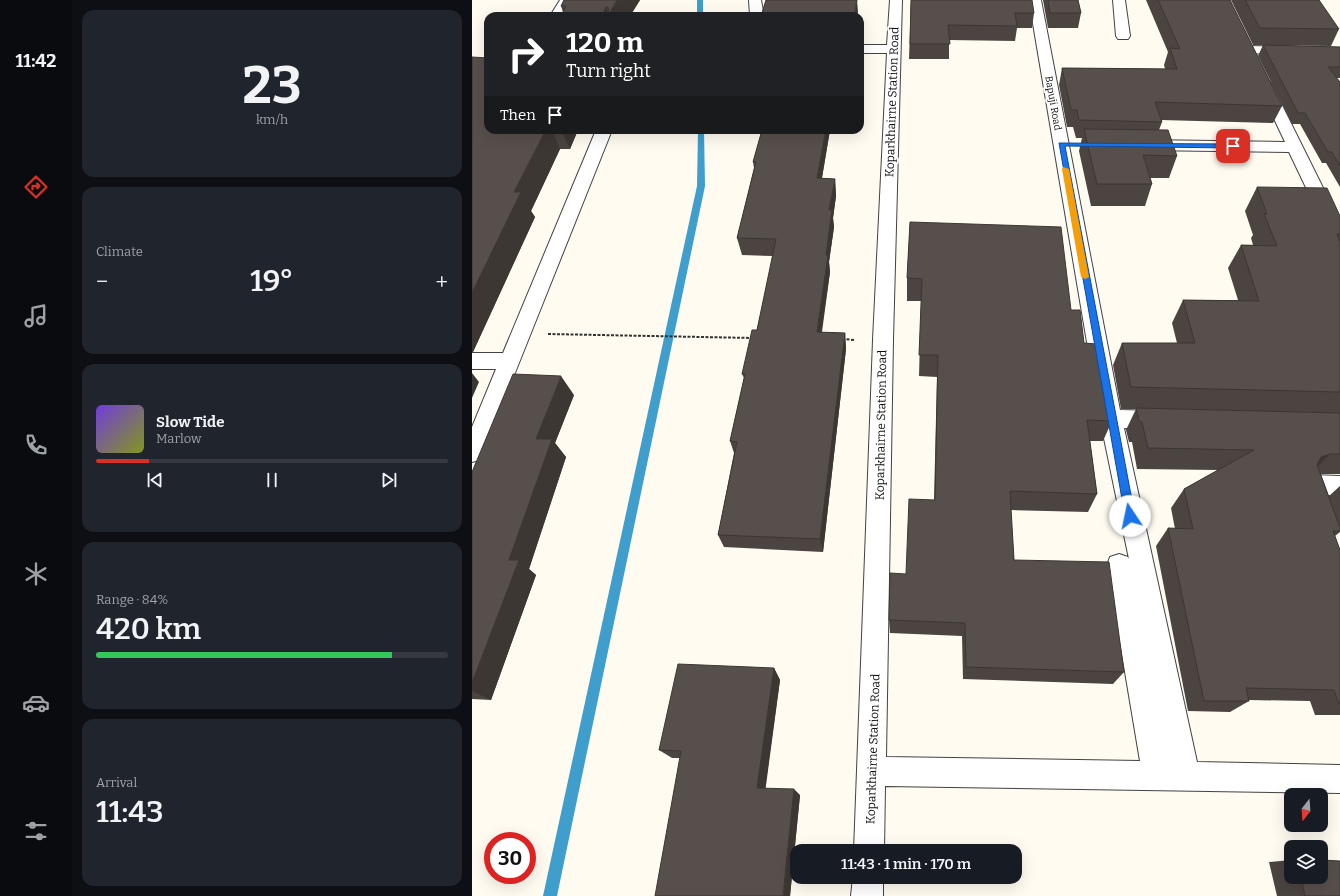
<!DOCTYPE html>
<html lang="en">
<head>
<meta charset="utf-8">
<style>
  :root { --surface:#171b24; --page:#20242c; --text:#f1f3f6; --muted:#9ea1a6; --line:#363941; --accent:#d93025 }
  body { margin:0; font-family:Bitter,serif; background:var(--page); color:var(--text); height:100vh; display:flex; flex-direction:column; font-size:15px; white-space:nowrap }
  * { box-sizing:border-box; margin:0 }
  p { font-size:13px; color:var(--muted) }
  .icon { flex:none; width:22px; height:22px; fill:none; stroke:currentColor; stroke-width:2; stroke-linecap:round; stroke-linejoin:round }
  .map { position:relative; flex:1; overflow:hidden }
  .drawer { display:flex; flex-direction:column; gap:10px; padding:10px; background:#0d0f14; width:400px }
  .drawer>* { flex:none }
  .hud { position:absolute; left:12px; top:12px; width:380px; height:122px; border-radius:12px; box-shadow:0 4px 16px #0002; background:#202124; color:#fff; overflow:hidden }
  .needle { width:26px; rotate:197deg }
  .tools { position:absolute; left:812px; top:788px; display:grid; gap:8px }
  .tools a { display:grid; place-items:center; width:44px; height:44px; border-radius:8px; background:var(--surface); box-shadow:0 4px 16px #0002; font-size:20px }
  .speed { position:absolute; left:12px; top:832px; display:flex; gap:8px; font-size:20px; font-weight:700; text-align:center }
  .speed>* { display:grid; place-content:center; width:52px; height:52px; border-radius:50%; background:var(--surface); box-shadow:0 4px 16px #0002; line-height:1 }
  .speed .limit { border:6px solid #d22; background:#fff; color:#111 }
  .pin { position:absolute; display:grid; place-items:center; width:34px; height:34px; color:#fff; margin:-17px; border-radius:8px; box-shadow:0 2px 6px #0006 }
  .me { position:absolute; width:44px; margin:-22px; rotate:349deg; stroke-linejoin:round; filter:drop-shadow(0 0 3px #0008) }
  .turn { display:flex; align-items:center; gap:14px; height:84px; padding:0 16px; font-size:18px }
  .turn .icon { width:52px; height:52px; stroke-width:2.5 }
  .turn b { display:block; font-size:28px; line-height:34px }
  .then { display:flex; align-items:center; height:38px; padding:0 16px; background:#0003; gap:8px; font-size:15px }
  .big { font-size:30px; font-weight:600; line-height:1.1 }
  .drawer .card { flex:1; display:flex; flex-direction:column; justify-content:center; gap:6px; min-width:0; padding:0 14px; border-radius:12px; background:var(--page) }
  .drawer .dial { align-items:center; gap:0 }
  .dial b { font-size:52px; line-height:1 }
  .song { display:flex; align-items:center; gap:12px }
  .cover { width:48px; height:48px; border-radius:6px; background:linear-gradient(135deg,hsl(260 70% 55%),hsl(70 70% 35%)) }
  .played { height:4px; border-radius:2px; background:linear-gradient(90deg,var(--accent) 15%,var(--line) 15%) }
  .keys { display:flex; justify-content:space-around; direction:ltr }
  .heat { display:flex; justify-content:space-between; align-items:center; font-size:22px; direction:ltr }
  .charge { height:6px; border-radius:3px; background:linear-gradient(90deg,#34c759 84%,var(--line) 0) }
  .trip { position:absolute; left:318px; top:844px; width:232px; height:40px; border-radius:12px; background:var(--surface); box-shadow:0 4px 16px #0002; font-weight:600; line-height:40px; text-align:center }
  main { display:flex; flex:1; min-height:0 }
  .tab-bar { display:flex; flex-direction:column; width:72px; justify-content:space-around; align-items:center; background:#090b0e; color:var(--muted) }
  .tab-bar .icon { width:28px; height:28px }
  .tab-bar .active { color:var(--accent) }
  .tab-bar b { font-size:18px; color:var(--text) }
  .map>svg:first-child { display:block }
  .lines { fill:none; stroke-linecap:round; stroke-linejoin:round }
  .stream { fill:#3f9ecb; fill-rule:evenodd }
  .minor-casing { stroke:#424242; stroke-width:2 }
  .path { stroke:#313131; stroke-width:2; stroke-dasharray:3 1.5; stroke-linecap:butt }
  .minor { fill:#fff; fill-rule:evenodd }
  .wall { fill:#4b4440 }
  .shaded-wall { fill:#3d3734 }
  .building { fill:#574f4b; stroke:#3d3734 }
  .route { fill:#1a73e8; stroke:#114b97 }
  .slow { fill:#f59e0b }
  .labels { text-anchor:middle; stroke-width:4; stroke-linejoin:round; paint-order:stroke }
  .far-street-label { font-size:10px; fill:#0f0f0f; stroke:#fff }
  .street-label { font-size:12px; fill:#0f0f0f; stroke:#fff }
</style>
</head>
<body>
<main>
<nav class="tab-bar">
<b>11:42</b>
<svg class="icon active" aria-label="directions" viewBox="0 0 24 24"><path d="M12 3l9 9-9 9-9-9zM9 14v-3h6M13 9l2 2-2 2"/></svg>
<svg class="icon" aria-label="music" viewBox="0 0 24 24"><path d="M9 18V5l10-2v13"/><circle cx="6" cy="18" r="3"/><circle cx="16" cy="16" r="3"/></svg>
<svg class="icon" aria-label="phone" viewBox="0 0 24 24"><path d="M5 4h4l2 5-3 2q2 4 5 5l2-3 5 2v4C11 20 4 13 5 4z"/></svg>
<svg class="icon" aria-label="climate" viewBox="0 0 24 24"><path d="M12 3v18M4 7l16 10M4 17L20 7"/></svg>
<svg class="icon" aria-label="car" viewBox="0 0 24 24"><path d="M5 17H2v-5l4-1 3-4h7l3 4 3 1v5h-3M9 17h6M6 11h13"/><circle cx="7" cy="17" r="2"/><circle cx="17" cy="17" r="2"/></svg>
<svg class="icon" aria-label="filters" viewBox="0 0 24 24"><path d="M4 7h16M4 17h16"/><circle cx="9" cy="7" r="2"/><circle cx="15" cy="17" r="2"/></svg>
</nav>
<section class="drawer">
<div class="card dial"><b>23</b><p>km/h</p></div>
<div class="card"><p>Climate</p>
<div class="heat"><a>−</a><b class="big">19°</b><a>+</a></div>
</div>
<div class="card">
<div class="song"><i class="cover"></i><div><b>Slow Tide</b><p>Marlow</p></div></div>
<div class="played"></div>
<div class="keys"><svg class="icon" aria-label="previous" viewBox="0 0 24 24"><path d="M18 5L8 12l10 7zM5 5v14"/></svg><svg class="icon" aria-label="pause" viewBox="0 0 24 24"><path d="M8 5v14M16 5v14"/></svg><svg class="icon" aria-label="next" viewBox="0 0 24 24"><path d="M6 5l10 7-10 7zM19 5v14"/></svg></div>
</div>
<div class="card"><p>Range · 84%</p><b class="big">420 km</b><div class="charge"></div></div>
<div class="card"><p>Arrival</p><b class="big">11:43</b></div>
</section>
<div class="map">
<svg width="868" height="896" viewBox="0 0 868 896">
  <rect width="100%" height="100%" fill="#fffbf1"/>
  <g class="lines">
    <path class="stream" d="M225,0H231V16H225Z
      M226,130H232L233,186L85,896H71L225,186Z"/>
    <g class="minor-casing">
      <path id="minor" d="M88,0H100L92,16H78Z
        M277,0H289L292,16H278Z
        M418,0H430L421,340L414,757L668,761L635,565L638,557L647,554L656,557L657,559L628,419L557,0H569L648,410L689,411L697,414L700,420L697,426L689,429L652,428L725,762L868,765V793L413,786L412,851H382L401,340L415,53H388V45H415Z
        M641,0H653L658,36L656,39H646L644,36Z
        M776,46L868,48V56L771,53L769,50L771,47Z
        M793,81L798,82L800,85L868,222V246L862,244L859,240L817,152L671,150L665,148L663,145L665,142L671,140L813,142L786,85L788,82Z
        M124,130H140L11,453L8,460L0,462V427L24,369H0V353H31Z
        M839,475L868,476V496L855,495L857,500L853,507L845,510L837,507L828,485L831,478Z
        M381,877H411V896H379Z"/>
    </g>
    <path class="path" d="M76,334L281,338
      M370,339L383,340"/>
    <use href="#minor" class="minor"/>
  </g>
  <path class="wall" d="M92,0H168L158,16L91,12L89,6Z
    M439,0L562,13L560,28H545L543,41L477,40V59H437Z
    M571,0H606L609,13L606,28H576Z
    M674,0H758L810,106L801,123L689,120L690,122L687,130L705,156L697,178H678L680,184L673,206H619L607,151L610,138H604L601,127H595L587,85L590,68L693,69L692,65L696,52Z
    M759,0H847L867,29L859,46L781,45Z
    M791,45L868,47V78H864L868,82V187L854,163H850L828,124H820L786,56Z
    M0,57L16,130H106L98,149H88L59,211L63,217L1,352H0Z
    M290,130H358L350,178L363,179L364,196L361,218L362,227L357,262L358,272L350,332L373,333L374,349L351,552L252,547L246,535L262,453L258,441L272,378L270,374L285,330L301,256L270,255L265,238L282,168L281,162Z
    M785,187L868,216V474H849L857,496L868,486V532L863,536L868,550V715H843L838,701L777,700V701L758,712L716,711L684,546L696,528L703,529L699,508L712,489L746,470L665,469L660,442H657L654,430L664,409H649L641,365L650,343H705L700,323L711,300H766L756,268L769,245H781L779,238L781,235L773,211Z
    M438,222L599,310L612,343L640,421L631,441H618L625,494L616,512L539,510L542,560L652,672L641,684L491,679L490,636L418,633L417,620L462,500L465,377L447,376L449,301H435V278Z
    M102,395L83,443L94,457L57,569L64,575L19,700L0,699V472Z
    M302,668L308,680L293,788L328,795L318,896L208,758H200L187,750Z
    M819,860V877H849L868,896H805L797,862Z"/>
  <path class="shaded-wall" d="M145,0H168L158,16H130L134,7L137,14Z
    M385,0L386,13L385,16H382Z
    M74,130H80L88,149L59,211L63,217L1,352H0V293L42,192Z
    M89,130H106L98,149Z
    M354,130H358L347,195L345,178Z
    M363,179L364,196L361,218L362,227L357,262L358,272L347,348L345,332L354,255L357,210Z
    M373,333L374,349L351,552L348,539Z
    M0,373L7,382L0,398Z
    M89,376L102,395L83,443L94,457L57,569L64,575L19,700L0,691V683L37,560L64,439Z
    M858,454L838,474L849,457Z
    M302,668L308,680L293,793L285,788Z
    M322,789L328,795L318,896H311Z"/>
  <path class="building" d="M92,0H145L137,14L136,7H134L130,16H89L94,6H89Z
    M294,0H385L382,16H289Z
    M439,0H560L562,13H543L545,26L476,25L478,44H438Z
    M576,0H606L609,13H578Z
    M686,0H758L810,106L683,102L690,122L607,120L605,110H599L590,68L705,69L698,48L708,49Z
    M773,0H847L867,29L788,28Z
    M791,45L868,47V67H856L868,82V166L860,152H856L833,113H826Z
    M0,57L16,58V130H74L42,192H49L0,293Z
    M612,129L696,130L705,156L671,155L680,184H625Z
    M290,130H354L345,178L363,179L357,210H360L354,255H356L345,332L373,333L348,539L246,535L265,442L258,441L273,374H270L280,330H285L304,239L265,238L284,162H281Z
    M785,187L855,188L868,216V234H865L868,242V392L659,387L650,343H723L711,300L787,301L769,245L805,246L792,214H795Z
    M438,222L589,227L599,310H608L612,343L625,344L640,421L615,420L625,494L538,491L542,560L637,562L652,672L494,667L493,623L417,620L418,573L434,574L437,499L463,500L466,355H447L450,279L435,278Z
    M41,374L89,376L64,439H80L37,560H47L0,683V472Z
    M664,408L868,413V454H858L849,457L845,465L868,528V531H861L868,550V704H867L862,690L774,688L777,701H732L696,528L721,529L712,489L782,450L676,448L670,422L667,421Z
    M206,664L302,668L285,788L322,789L311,896H183L209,751L187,750Z
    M849,860L868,861V896H833L829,877H849Z"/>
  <path class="route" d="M587,143L761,144L764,146L761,148L593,146L663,516L662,519L658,520L655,519L653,516Z"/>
  <path class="slow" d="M591,167L597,169L617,277L613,279L609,277L590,169Z"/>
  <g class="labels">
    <g class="far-street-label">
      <text transform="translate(582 103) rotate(80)" y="4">Bapuji Road</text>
    </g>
    <g class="street-label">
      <text transform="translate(420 102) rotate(-88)" y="4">Koparkhairne Station Road</text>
      <text transform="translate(409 425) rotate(-89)" y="4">Koparkhairne Station Road</text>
      <text transform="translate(401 749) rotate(-88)" y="4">Koparkhairne Station Road</text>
    </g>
  </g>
</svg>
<div class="tools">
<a><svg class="needle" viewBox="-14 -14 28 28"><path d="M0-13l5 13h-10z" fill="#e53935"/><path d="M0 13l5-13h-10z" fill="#9ea1a6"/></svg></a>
<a><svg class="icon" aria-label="layers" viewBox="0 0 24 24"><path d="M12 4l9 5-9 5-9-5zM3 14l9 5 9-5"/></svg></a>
</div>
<div class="speed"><div class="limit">30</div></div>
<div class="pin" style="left:761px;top:146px;background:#d93025"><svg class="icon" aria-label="arrive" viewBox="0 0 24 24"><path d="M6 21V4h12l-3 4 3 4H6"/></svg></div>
<svg class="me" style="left:658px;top:516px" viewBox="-20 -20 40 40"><circle r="19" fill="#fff"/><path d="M0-13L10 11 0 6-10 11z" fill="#1a73e8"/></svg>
<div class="trip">11:43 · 1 min · 170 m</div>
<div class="hud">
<div class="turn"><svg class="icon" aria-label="right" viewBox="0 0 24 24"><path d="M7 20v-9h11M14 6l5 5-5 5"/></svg><div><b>120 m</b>Turn right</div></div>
<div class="then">Then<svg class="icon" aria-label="arrive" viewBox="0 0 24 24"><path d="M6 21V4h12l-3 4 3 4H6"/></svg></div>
</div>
</div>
</main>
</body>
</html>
